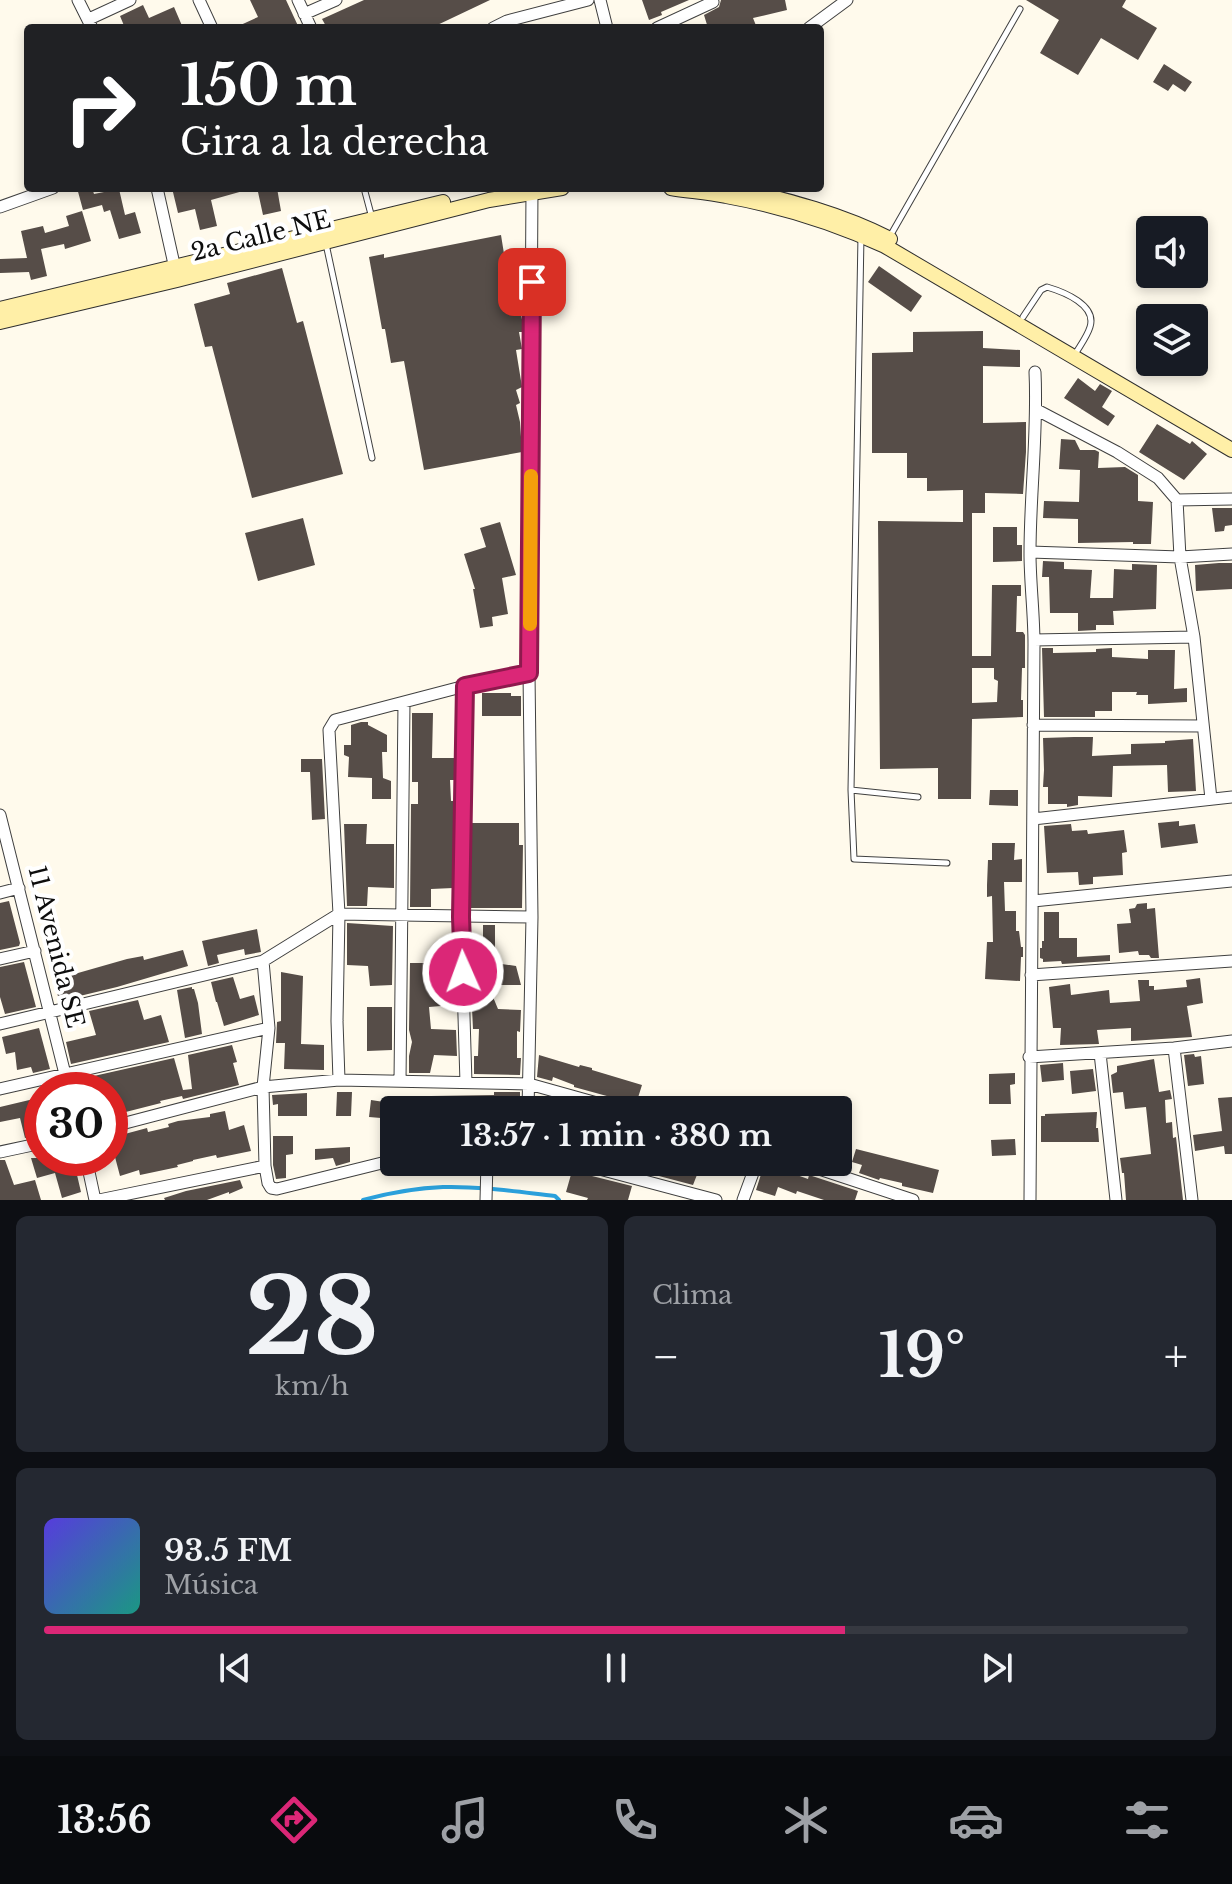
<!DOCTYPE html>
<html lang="es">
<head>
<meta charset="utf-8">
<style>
  :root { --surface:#171b24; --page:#242831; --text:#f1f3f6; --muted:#9ea1a6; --line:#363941; --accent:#db2777 }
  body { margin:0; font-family:"Libre Baskerville",serif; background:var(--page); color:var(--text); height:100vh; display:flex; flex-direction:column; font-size:30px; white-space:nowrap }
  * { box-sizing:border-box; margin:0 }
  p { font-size:26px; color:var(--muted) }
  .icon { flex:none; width:44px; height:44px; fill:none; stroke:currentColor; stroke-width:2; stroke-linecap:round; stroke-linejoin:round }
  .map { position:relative; height:1200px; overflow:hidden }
  .panel { display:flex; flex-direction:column; gap:16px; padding:16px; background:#0d0f14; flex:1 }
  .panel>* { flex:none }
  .banner { position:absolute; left:24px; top:24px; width:800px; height:168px; border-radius:8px; box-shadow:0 4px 12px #0003; background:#202124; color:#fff; overflow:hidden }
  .controls { position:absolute; left:1136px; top:216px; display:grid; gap:16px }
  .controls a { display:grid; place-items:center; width:72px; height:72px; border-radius:8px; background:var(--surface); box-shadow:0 4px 12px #0003; font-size:40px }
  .speed { position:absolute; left:24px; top:1072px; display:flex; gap:16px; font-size:40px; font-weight:700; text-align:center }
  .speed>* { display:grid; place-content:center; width:104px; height:104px; border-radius:50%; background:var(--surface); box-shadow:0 4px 12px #0003; line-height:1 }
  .speed .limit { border:12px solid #d22; background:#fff; color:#111 }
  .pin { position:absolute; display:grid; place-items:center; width:68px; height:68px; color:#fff; margin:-34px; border-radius:16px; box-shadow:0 4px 12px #0006 }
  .me { position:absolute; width:88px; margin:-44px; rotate:358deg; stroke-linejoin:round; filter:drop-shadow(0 0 6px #0008) }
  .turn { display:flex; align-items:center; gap:28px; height:168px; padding:0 24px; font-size:36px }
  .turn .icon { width:104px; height:104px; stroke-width:2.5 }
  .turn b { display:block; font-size:56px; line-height:68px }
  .big { font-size:60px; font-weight:800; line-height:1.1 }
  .panel .widget { flex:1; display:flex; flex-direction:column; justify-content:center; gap:12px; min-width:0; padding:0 28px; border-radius:12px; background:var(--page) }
  .panel .dial { align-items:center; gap:0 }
  .dial b { font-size:104px; line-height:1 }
  .song { display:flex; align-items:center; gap:24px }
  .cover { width:96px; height:96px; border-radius:12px; background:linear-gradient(135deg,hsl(250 70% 55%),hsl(170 70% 35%)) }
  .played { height:8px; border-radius:4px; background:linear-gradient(90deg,var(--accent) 70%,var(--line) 70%) }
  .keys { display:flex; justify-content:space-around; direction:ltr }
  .heat { display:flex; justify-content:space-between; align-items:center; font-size:44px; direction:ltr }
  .panel .tiles { flex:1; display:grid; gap:16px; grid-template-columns:1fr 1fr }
  .widget:last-child { grid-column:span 2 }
  .trip { position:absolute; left:380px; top:1096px; width:472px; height:80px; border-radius:8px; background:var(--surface); box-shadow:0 4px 12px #0003; font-weight:800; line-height:80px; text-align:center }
  .tab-bar { display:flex; height:128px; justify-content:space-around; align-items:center; background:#090b0e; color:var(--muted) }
  .tab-bar .icon { width:56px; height:56px }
  .tab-bar .active { color:var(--accent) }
  .tab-bar b { font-size:36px; color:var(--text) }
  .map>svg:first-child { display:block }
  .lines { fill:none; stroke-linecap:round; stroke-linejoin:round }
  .stream { stroke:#2ba0db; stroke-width:4 }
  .building { fill:#564d48; fill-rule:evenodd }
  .service-casing { stroke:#404040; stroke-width:7 }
  .minor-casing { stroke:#404040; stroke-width:13 }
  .secondary-casing { stroke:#2f2f2f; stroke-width:16 }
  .service { stroke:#fff; stroke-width:5 }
  .minor { stroke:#fff; stroke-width:11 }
  .secondary { stroke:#ffefa7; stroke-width:14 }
  .route-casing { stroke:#8e194d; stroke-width:20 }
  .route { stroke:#db2777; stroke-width:14 }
  .slow { stroke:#f59e0b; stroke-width:14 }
  .labels { text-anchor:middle; stroke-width:8; stroke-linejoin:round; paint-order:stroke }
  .street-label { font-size:24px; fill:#0d0d0d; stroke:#fff }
</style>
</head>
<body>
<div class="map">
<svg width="1232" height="1200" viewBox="0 0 1232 1200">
  <rect width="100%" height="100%" fill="#fffaec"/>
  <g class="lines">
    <path class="stream" d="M363,1200C389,1193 416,1188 443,1187C480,1186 519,1192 555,1196L559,1200"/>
  </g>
  <path class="building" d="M250,0H286L299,28H234L258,17Z
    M364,0H490L431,28H327L322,19Z
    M642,0H689L661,12L662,15L649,20Z
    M721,0H785L787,10L753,18L757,28H708L704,15L719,7Z
    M1026,0H1126L1122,7L1157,28L1138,60L1101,38L1078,75L1040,53L1059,20Z
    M143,5L149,18L174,7L183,28H125L120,16Z
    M1164,64L1192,82L1185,92L1173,84L1168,91L1153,82Z
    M77,188H92L94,194L119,189L125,215L135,212L141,233L119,239L110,210L104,212L102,205L83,210Z
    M172,188H243V191L211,200L217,226L200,230L195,209L178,213Z
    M277,188L281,211L263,215L258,192Z
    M82,211L91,241L65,249L64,244L41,249L47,276L31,280L29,272L0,273V259L27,258L21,231L43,226L45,233L69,226L66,216Z
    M501,235L509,285L514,284L523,324V332H519L522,349L516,350L522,387L516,390L520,403L516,405L520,422L522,452L424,470L404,361L391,363L385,329H382L369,257L384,254V258Z
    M879,266L922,296L911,312L868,282Z
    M282,268L297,323L303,321L343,474L252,498L212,346L205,347L194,304L230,294L227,283Z
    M983,331V348L1020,350V367L983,366V423L1026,422V452L1023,494L985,493V513H972V656H991L992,585H1021V596H1017L1016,632H1023L1025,635V668H1022L1021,700H1023V717L972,719L971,799H938V768L880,769L878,521L963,522V490L927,491V478H907V453H872V353L913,352V332ZM972,668H994V679L998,681L997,702L972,703Z
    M1078,378L1095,391L1100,384L1112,391L1102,407L1115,416L1108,426L1064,398Z
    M1157,424L1190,444L1192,441L1207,454L1184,480L1139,452Z
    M1061,439L1075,440L1080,450H1095L1099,452L1098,468L1125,467L1138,475V501L1153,502L1151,544H1133V542L1078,543V519L1043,518L1044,501L1079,502L1080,470L1059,469Z
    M1212,508H1232V525L1225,526L1224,531L1215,532Z
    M303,518L315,565L258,581L245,533Z
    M500,522L516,575L502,578L508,614L492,617L493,626L480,628L473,589H475L464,554L486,547L480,528Z
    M993,527H1017V545H1022V561L993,562Z
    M1043,561L1064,562V569L1092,570L1090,598H1113L1114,569L1132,570V564L1157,565L1156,609L1113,611L1114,625H1096V630L1078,631V613H1050L1049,577H1042Z
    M1219,563H1232V589L1196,591L1195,565Z
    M1042,648H1053V653L1096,652V649L1112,648V657L1148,659V650H1175L1174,689L1187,688V702L1148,704V695H1136L1137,692H1112V711H1095V717H1044Z
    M482,693H511V696H521V716H482Z
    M412,713H433L432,758H455V780H450L451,801H455L453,888L431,889V907H410L411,804H418V782H412Z
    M361,722H368V725L387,735V752H382L383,778L391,781V799H372V778L348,777L349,757L344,755V745H351V725Z
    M1074,737H1093L1092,756L1131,754V744L1165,743V741L1193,739L1196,791L1168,792L1167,765L1113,766L1112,797L1078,796V805L1067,807V804H1048V787H1043L1044,770L1043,738Z
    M301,759H322L325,819L312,820L310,772H301Z
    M990,790H1018V806L989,805Z
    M1179,821V826L1195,824L1198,843L1161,848L1158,823Z
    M471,823H519V845H523L522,908H471Z
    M344,824H367L366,844H394V888L368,887L367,906H347Z
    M1071,824L1072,831L1087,830L1088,834L1124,830L1127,852L1122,853L1123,875L1093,877V884L1079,885L1078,872L1047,873L1044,826Z
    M992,843H1015L1014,860L1022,859V882H1004L1005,911H1016V931H1019L1021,947H1023V957H1021L1020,981L985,979L987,942H993L992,896L987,897V885L988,860H992Z
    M9,901L20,943L19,946L0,950V903Z
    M1147,903V909L1155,908L1159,958H1151L1149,955H1139L1138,951L1119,953L1117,924L1131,923L1129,909L1135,908L1137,904Z
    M1044,912H1059V938H1077V957L1110,955V961L1062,964L1061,961L1043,962V959L1040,958V948H1042V941H1044Z
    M347,923L393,926L392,985L370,986L368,966L347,965Z
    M483,925H495V963L516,966L521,985H488L498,1009L521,1010L520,1032L517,1031V1058H521L520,1075L474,1074V1056H478L479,1029H473L472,1008H475L472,991L471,963H483Z
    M257,929L261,952L245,955L244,949L217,955L219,963L208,966L202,941Z
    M453,947L455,986H445L446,1002H441V1006L429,1007L431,1029L456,1030L457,1056L434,1055L430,1073H409V1056L412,1042L409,1030L410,963H436V948Z
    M183,950L188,966L117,987L59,1001L55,983L72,979L71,975L127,959L143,956L144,960Z
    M24,962L36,1007L5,1014L0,997V967Z
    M281,972L303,976L301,1044L324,1045V1070L284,1069L285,1043H276L277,1022L281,1021Z
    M233,977L240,999L254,995L259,1015L224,1026L217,1002H216L211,982Z
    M1200,978L1203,1003L1187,1006L1192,1037L1131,1041V1028L1097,1030L1099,1044L1060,1045L1061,1028H1053L1049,987L1070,984L1071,995L1109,990L1110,1003L1140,1001L1138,980H1149V986H1154V990L1187,987L1186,980Z
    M192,987V989H194L198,1003L202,1034L185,1038L177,990Z
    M138,1000L144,1020L161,1015L169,1042L71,1064L66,1042L96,1035L89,1011Z
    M367,1007H392V1050L367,1051Z
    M39,1028L50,1069L33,1073L31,1067L17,1070L15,1052L6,1054L2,1037Z
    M232,1045L237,1062L233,1063L239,1085L183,1099L182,1096L160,1101L161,1103L110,1116V1090H79L76,1080L174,1058L183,1090L192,1089L188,1055Z
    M1194,1054L1195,1057L1201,1056L1204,1084L1188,1086L1184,1055Z
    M539,1055L579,1067L580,1065L592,1068V1070L642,1085L636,1104L574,1087V1085L553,1077L552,1081L537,1077Z
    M1154,1059L1159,1092L1170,1090L1172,1099L1165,1100L1166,1123L1172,1122L1173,1138L1176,1137L1183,1200H1126L1124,1173H1122L1120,1158L1151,1154L1146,1107L1125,1109L1123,1092L1113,1093L1111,1075L1117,1072V1066Z
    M1063,1063L1064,1080L1042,1082L1040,1065Z
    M1093,1069L1096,1091L1072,1094L1070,1071Z
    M1015,1073V1084L1010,1085L1011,1104H989V1074Z
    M337,1092H352L351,1116H336Z
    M494,1092H520V1105L505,1106V1110H431V1096L494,1095Z
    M307,1093V1116H278V1104L273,1105L272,1095Z
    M661,1096L701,1107L700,1110H657Z
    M42,1097V1135L25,1138L20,1118L0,1122V1107Z
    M1232,1097V1154H1225L1224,1146L1195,1151L1193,1135L1222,1131L1218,1098Z
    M371,1100L384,1102V1106H393V1119L369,1117Z
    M225,1111L229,1130L244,1125L251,1151L217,1158L216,1155L193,1160V1161L177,1165L178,1167L140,1175L139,1170L120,1176L115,1157L110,1158V1138L147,1128L148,1132L169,1127L168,1124L178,1121L210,1117V1114Z
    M1097,1112L1096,1128H1098L1099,1142H1041V1116H1045V1114Z
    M273,1136H293V1154L286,1155V1178L276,1179L273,1165Z
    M1015,1139L1016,1155L992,1156L991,1140Z
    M350,1147V1162L336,1166L333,1158L315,1160V1149Z
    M856,1149L939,1170L933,1193L902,1186V1183L880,1178L879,1180L859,1173L862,1165L852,1162Z
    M31,1158H73L81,1192L62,1198L55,1173L37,1178Z
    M0,1160H5L14,1185L35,1180L41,1200H0Z
    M606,1162H702L693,1185Z
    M707,1162H748L743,1176L706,1164Z
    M765,1162L784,1165L783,1170L808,1179L809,1175L858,1191L855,1200H824L797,1191L796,1194L778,1187L775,1196L756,1190Z
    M572,1171L632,1186L628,1200H587L588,1198L566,1192Z
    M240,1180L243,1188L229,1194V1192L207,1200H165L164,1198L186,1191Z"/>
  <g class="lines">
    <g class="service-casing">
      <path id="service" d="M364,188L372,218
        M861,236L851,790L918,797
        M889,238L1020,9
        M326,244L372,458
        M1023,317L1041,290L1047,287C1064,292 1097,305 1090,327C1087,337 1079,347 1074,356
        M851,790L854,859L947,863"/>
    </g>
    <g class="minor-casing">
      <path id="minor" d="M78,0L92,28
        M199,0L212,28
        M298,0L311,28
        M600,0L607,28
        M304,14L336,0
        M89,19L130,0
        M493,28L507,21L588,0
        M657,28L713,2
        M809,28L847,0
        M157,188L176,273
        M0,207L53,188
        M1037,410L1117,452L1158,478L1177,500L1232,499
        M1177,500L1180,557L1194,637L1211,799
        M1030,552L1180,557L1232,554
        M1034,640L1194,637
        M465,686L461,917L466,1083
        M1033,725L1203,726
        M0,815L69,1090
        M1033,819L1232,797
        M0,893L19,888
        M1033,901L1232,881
        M0,959L35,951
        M263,961L269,1028L263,1087L265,1166L268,1183L271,1188L277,1189L394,1160
        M1031,975L1232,961
        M0,1024L263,961L339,914L532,917
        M1174,1048L1192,1200
        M1100,1053L1116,1200
        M1029,1057L1174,1048L1232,1041
        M339,1080L337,1021L339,914L329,730L335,720L465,686L529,673
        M400,1081L404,702
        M0,1089L269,1028
        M528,1110L532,917L529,673L532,188
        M110,1127L263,1087L339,1080L529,1084L622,1110
        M0,1152L42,1143
        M86,1158L95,1200
        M573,1162L716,1200
        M798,1162L913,1200
        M99,1200L265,1166
        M486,1200L487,1162
        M743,1200L757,1162
        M1030,1200C1030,1015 1034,829 1034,644C1034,613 1030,583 1030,553C1030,492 1038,432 1035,372"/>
    </g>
    <g class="secondary-casing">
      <path id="secondary" d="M671,188C689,191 708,192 726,196C781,206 835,223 885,246L1232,450
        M737,188C789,201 841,214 890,239
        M0,309L443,202
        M0,322L177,280L489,200L562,188"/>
    </g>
    <use href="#service" class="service"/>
    <use href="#minor" class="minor"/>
    <use href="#secondary" class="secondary"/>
  </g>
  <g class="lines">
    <g class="route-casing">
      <path id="route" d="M463,972L461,917L465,686L529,673L532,282"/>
    </g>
    <use href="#route" class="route"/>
    <path class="slow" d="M530,624L531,476"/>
  </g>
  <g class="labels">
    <g class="street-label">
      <text transform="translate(261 236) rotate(-14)" y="8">2a Calle NE</text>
      <text transform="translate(56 947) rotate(76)" y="8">11 Avenida SE</text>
    </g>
  </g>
</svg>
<div class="controls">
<a><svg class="icon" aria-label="sound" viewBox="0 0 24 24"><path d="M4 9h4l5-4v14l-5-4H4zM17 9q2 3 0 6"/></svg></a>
<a><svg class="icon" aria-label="layers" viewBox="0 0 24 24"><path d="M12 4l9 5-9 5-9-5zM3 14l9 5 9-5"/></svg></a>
</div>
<div class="speed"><div class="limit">30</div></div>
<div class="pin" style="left:532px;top:282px;background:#d93025"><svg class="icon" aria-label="arrive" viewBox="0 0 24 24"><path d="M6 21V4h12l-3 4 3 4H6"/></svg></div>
<svg class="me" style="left:463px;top:972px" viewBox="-20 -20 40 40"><circle r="17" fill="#db2777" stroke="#fff" stroke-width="3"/><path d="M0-11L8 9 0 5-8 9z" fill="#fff"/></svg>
<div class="trip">13:57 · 1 min · 380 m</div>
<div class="banner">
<div class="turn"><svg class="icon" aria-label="right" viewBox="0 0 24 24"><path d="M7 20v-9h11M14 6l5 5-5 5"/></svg><div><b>150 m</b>Gira a la derecha</div></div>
</div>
</div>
<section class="panel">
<div class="tiles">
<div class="widget dial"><b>28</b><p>km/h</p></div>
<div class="widget"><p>Clima</p>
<div class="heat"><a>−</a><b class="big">19°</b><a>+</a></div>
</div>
<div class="widget">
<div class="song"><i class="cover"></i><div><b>93.5 FM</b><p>Música</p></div></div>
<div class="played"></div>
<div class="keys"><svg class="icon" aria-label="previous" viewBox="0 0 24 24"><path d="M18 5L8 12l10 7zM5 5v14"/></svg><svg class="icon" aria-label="pause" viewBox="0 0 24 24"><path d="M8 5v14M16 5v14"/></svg><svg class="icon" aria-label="next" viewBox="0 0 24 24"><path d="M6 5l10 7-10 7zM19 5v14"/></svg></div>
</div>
</div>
</section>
<nav class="tab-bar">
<b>13:56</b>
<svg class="icon active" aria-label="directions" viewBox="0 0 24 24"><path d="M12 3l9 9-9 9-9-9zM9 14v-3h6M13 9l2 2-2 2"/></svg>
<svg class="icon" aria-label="music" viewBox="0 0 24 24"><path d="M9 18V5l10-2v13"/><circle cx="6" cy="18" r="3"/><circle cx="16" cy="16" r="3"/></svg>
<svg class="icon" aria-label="phone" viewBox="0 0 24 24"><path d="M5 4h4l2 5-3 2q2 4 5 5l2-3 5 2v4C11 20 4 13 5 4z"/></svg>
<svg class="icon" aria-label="climate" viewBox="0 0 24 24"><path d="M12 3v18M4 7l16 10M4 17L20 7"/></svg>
<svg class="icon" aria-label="car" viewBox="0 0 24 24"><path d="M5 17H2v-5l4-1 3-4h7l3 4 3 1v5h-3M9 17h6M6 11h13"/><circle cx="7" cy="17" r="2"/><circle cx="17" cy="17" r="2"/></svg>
<svg class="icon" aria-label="filters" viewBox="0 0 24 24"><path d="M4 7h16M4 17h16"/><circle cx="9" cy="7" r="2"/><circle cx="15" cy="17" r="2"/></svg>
</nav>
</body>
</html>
